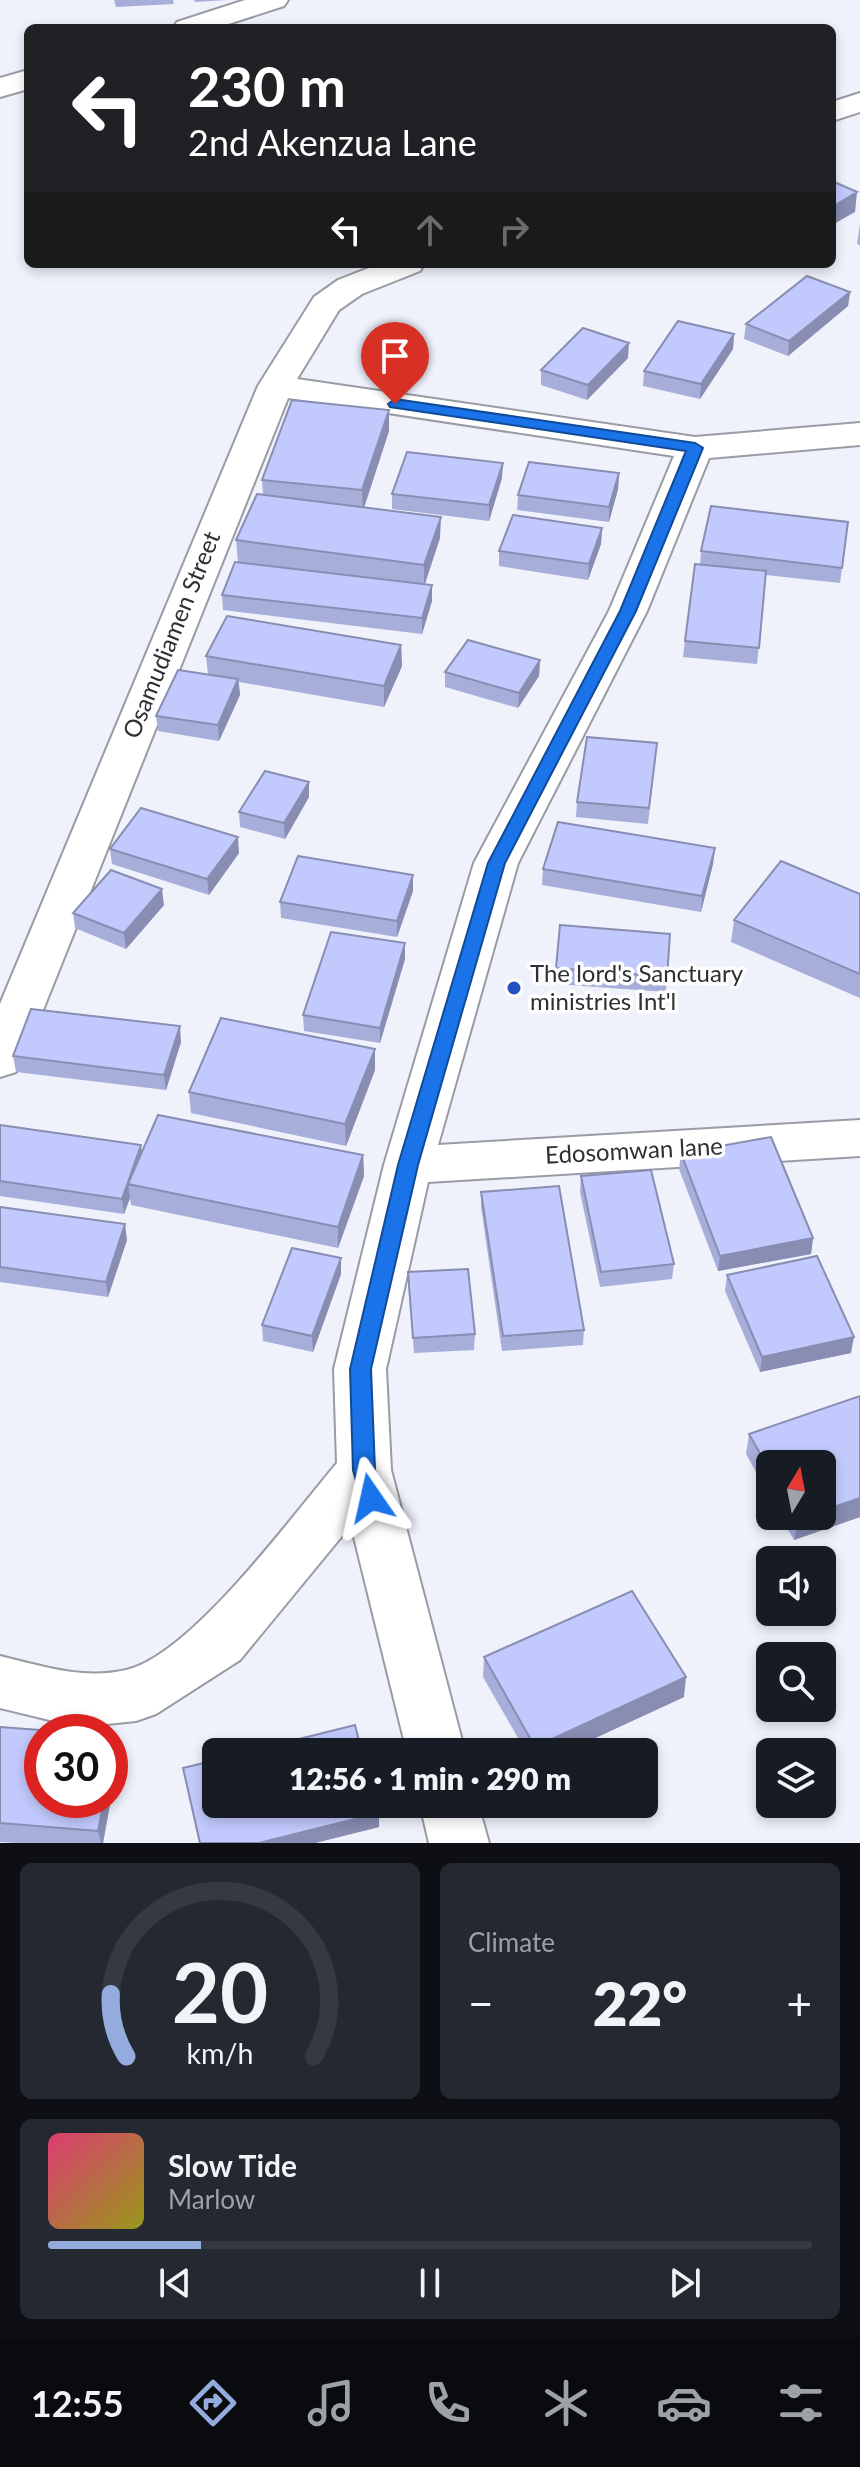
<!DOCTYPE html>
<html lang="en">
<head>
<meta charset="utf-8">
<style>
  :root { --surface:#171b24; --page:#242831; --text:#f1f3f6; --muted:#9ea1a6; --line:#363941; --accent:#93abdd }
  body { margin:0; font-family:Lato,sans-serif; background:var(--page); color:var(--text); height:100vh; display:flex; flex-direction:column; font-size:30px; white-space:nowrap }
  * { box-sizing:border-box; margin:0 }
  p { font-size:26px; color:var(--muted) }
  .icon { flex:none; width:44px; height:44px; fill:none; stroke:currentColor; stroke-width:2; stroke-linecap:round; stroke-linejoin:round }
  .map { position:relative; height:1843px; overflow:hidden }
  .sheet { display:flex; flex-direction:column; gap:20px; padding:20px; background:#0d0f14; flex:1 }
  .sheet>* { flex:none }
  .banner { position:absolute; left:24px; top:24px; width:812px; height:244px; border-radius:12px; box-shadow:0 4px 12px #0003; background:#202124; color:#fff; overflow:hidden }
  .needle { width:52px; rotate:10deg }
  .buttons { position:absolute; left:756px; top:1450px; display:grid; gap:16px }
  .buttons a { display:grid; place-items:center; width:80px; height:80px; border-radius:12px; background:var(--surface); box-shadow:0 4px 12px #0003; font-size:40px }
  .speed { position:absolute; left:24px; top:1714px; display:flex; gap:16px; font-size:40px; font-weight:700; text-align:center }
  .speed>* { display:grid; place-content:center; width:104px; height:104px; border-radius:50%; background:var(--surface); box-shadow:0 4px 12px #0003; line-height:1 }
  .speed .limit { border:12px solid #d22; background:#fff; color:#111 }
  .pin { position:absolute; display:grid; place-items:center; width:68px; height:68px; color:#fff; margin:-82px -34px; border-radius:50% 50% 50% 0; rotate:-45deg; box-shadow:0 0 8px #0007 }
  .pin .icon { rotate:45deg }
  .me { position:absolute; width:88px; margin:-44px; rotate:349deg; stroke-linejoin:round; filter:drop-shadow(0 0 6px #0008) }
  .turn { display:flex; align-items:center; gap:28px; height:168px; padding:0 32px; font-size:36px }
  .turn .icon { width:104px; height:104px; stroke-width:2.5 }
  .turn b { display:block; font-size:56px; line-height:68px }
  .lanes { display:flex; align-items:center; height:76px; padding:0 32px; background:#0003; justify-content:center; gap:40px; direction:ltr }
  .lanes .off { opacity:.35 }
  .big { font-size:60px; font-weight:800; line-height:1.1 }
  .sheet .card { flex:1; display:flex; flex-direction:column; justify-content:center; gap:12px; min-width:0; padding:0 28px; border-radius:12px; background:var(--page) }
  .sheet .dial { align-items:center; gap:0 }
  .dial svg { height:208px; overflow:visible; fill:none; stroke:var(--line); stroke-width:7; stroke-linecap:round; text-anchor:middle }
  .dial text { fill:var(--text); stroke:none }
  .song { display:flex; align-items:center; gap:24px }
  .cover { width:96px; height:96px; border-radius:12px; background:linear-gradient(135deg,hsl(340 70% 55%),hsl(60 70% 35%)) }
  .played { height:8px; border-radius:4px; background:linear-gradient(90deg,var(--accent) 20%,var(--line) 20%) }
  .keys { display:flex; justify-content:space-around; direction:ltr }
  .heat { display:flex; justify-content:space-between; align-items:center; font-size:44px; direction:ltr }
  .sheet .tiles { flex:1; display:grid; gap:20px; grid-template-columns:1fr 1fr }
  .card:last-child { grid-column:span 2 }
  .trip { position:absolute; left:202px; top:1738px; width:456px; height:80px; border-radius:12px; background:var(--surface); box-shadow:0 4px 12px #0003; font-weight:800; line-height:80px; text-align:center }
  .tabs { display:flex; height:128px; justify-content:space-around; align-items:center; background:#090b0e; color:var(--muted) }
  .tabs .icon { width:56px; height:56px }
  .tabs .on { color:var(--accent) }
  .tabs b { font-size:36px; color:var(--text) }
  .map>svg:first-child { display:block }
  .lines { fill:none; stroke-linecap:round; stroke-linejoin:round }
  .street-casing { stroke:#999ba5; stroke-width:4 }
  .street { fill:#fff; fill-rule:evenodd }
  .wall { fill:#a7aeda }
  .shaded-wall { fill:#888db1 }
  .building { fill:#c2cafd; stroke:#888db1; stroke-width:2 }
  .route { fill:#1a73e8; stroke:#114b97; stroke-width:2 }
  .poi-dot { fill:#2152bf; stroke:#fefefe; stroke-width:3 }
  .labels { text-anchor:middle; stroke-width:7; stroke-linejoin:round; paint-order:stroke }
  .street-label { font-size:24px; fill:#2f3034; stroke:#fefefe }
  .poi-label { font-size:24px; fill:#2f3034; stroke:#fefefe; text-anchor:start }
</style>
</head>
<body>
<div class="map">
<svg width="860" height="1843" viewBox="0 0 860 1843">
  <rect width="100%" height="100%" fill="#eff1fb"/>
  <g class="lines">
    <g class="street-casing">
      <path id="street" d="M245,0H288L284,6L216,28H173L177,22Z
        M28,70V89L0,97V78Z
        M860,93V112L832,121V102Z
        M379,264H424L420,271L362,294L339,310L297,379L695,437L860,423V445L709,458L647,611L518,863L438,1145L860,1120V1156L428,1182L386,1369L391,1470L465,1752H407L351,1525L240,1660L156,1714L136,1721L78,1727L0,1708V1656C42,1666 82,1680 126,1670C191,1655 292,1516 337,1463L334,1369L384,1165L474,863L609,611L674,456L288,398L23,1060L16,1072L0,1077V1004L258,386L314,297L338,280Z
        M420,1804H478L489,1843H429Z"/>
    </g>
    <use href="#street" class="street"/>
  </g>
  <path class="wall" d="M114,0H173L174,4L116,7Z
    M194,0H227L195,2Z
    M860,224V245L857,244Z
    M850,292L848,306L788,356L744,339L746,324Z
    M734,334L733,349L700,399L643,386L644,371Z
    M628,358L587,400L541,385V370Z
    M389,431L364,507L440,538L425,584L432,601L422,634L223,610L222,595L309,571L238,562L236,540L263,494L262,480Z
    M619,473L618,489L609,522L517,510L518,495Z
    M502,478L489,521L392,509V494Z
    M848,522L840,583L766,575L757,664L683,657L685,641L700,565L701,551Z
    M602,528L601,544L588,580L499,566V551Z
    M401,645L402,666L384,707L239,682L240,695L219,741L158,731L156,716L208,675L206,656Z
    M540,660L539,676L518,708L445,687V672Z
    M657,743L648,824L576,817L577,802Z
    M309,782V797L285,839L240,827L239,812Z
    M715,848L713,864L701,912L542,885L543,869Z
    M110,849L239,853L209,895L112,864Z
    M413,891L397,937L281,918L280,902Z
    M860,894V998L731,942L734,920Z
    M164,905L126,949L75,928L73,913Z
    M670,934L666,992L555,984L556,968Z
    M405,959L380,1043L304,1031L303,1015Z
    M181,1042L166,1090L16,1072L13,1056Z
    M375,1049V1070L346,1146L191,1113L189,1092Z
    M0,1125L142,1151L363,1155L364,1176L338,1248L131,1205L130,1198L124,1214L0,1196Z
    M681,1153L813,1238L811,1254L718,1271L679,1169Z
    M581,1176L674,1264L672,1279L600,1287L580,1192Z
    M481,1192L584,1330L583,1345L502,1351L481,1207Z
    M0,1207L127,1240L108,1297L0,1282Z
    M341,1258V1274L313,1352L263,1341L262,1325Z
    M408,1272L475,1334L474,1350L414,1353Z
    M727,1275L851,1353L760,1372L725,1291Z
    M860,1396V1517L794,1540L780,1516H822V1464H770V1497L746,1454L749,1434Z
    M484,1657L684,1697L565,1752H526L483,1677Z
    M0,1727L119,1755L103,1843H18L0,1842Z
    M183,1768L379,1813V1827L315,1843H199Z"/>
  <path class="shaded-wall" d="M857,192L855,212L832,225V207Z
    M850,292L848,306L788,356L789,341Z
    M734,334L733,349L700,399L701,384Z
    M629,343L628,358L587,400L588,385Z
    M389,410V431L363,511L362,490Z
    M503,463L502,478L489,521V505Z
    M619,473L618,489L609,522V507Z
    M441,517L440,538L424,586V565Z
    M602,528L601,544L588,580L589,564Z
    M432,585V601L422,634V618Z
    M401,645L402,666L384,707V686Z
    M540,660L539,676L518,708L519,693Z
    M238,679L240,695L219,741L218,725Z
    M309,782V797L285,839L284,823Z
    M238,837L239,853L209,895L207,879Z
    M715,848L713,864L701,912L702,896Z
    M413,875V891L397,937V921Z
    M162,889L164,905L126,949L124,933Z
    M405,943V959L380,1043V1028Z
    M180,1026L181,1042L166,1090L164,1075Z
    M375,1049V1070L346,1146L345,1124Z
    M141,1145L143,1160L128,1184L130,1198L124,1214L122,1199Z
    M363,1155L364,1176L338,1248V1227Z
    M125,1224L127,1240L108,1297L106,1282Z
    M813,1238L811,1254L718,1271L720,1256Z
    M341,1258V1274L313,1352L312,1336Z
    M854,1337L851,1353L760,1372L762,1357Z
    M860,1498V1517L794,1540L798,1520L808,1516H822V1511Z
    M686,1677L684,1697L565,1752H535V1747Z
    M116,1736L119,1755L103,1843H101L98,1831L104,1800H110V1767Z
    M379,1813V1827L315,1843H259Z"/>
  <path class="building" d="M832,181L857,192L832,207Z
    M807,276L850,292L789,341L746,324Z
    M678,321L734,334L701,384L644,371Z
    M583,328L629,343L588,385L541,370Z
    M292,400L389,410L362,490L262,480Z
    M407,452L503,463L489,505L392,494Z
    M529,462L619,473L609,507L518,495Z
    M257,494L441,517L424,565L236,540Z
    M711,506L848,522L842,568L701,551Z
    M513,515L602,528L589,564L499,551Z
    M235,562L432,585L422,618L222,595Z
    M695,564L766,571L759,648L685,641Z
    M227,616L401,645L384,686L206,656Z
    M468,640L540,660L519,693L445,672Z
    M178,670L238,679L218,725L156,716Z
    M587,737L657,743L649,808L577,802Z
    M265,771L309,782L284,823L239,812Z
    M141,808L238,837L207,879L110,849Z
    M558,822L715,848L702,896L543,869Z
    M298,856L413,875L397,921L280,902Z
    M781,861L860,894V974L734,920Z
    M111,870L162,889L124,933L73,913Z
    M560,925L670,934L667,977L556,968Z
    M331,932L405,943L380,1028L303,1015Z
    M31,1009L180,1026L164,1075L13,1056Z
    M221,1018L375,1049L345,1124L189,1092Z
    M158,1115L363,1155L338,1227L128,1184Z
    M0,1125L141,1145L122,1199L0,1181Z
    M771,1137L813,1238L720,1256L681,1153Z
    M651,1170L674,1264L601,1272L581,1176Z
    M559,1186L584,1330L503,1336L481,1192Z
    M0,1207L125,1224L106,1282L0,1267Z
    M292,1248L341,1258L312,1336L262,1325Z
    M817,1256L854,1337L762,1357L727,1275Z
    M468,1269L475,1334L413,1338L408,1272Z
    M860,1396V1498L822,1511V1464H770V1471L749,1434Z
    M796,1516H808L798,1520Z
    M632,1591L686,1677L535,1747L484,1657Z
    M355,1725L362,1752H247Z
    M0,1727L67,1732H42V1800H104L98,1831L0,1823Z
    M110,1735L116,1736L110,1767Z
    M216,1760V1804H376L379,1813L259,1843H200L183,1768Z"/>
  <path class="route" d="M395,399L695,443L703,448L636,611L505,863L418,1165L371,1369L375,1470L382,1498L379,1505L371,1508L363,1505L353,1470L350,1369L398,1165L488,863L620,611L686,451L390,407L388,404Z"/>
  <circle class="poi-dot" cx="514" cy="988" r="8"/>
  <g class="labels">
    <g class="street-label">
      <text transform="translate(172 635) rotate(-68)" y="8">Osamudiamen Street</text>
      <text transform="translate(634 1151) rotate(-3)" y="8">Edosomwan lane</text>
    </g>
    <g class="poi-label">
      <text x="530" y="982">The lord's Sanctuary<tspan x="530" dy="28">ministries Int'l</tspan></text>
    </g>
  </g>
</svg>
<div class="buttons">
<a><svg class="needle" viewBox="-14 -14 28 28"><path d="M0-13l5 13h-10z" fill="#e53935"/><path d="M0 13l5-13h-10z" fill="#9ea1a6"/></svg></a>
<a><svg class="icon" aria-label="sound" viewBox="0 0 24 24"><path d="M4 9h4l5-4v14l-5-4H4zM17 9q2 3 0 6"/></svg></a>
<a><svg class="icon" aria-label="search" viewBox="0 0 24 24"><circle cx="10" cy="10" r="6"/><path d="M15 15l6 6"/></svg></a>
<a><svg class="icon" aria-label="layers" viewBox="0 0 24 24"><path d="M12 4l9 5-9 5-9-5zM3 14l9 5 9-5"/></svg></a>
</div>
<div class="speed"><div class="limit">30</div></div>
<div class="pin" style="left:395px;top:404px;background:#d93025"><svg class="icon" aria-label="arrive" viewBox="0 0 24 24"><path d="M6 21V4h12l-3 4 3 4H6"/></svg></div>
<svg class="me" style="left:371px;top:1498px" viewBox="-20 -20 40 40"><path d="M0-17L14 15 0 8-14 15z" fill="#1a73e8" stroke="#fff" stroke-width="4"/></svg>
<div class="trip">12:56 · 1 min · 290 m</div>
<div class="banner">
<div class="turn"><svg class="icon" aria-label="left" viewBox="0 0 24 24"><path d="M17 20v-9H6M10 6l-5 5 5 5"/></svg><div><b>230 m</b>2nd Akenzua Lane</div></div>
<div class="lanes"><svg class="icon" aria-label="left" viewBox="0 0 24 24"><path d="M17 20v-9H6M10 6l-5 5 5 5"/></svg><svg class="icon off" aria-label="ahead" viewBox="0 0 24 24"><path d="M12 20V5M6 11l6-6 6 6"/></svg><svg class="icon off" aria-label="right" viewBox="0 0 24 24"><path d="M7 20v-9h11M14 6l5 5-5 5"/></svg></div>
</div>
</div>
<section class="sheet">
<div class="tiles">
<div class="card dial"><svg viewBox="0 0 100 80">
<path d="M14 69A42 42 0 1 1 86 69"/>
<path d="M14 69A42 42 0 0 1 8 45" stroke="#93abdd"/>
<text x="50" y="56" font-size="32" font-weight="700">20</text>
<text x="50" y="72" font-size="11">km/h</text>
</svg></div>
<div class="card"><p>Climate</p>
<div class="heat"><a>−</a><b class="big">22°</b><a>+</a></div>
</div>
<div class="card">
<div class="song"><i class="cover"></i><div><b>Slow Tide</b><p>Marlow</p></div></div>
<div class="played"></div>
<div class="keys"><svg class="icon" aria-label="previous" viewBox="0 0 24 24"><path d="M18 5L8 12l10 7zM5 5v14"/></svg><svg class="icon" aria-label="pause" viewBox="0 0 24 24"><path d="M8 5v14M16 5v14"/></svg><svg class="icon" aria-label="next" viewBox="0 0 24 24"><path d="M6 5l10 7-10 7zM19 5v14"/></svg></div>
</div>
</div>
</section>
<nav class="tabs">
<b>12:55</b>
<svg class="icon on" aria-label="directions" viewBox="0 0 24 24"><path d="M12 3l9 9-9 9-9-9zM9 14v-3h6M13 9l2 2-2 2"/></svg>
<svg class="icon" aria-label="music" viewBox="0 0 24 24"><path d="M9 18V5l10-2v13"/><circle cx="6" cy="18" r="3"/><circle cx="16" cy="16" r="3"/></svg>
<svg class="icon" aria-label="phone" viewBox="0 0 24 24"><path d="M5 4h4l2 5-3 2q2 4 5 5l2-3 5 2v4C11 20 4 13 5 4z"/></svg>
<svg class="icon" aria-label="climate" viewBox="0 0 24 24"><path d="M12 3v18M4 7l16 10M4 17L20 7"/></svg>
<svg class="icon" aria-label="car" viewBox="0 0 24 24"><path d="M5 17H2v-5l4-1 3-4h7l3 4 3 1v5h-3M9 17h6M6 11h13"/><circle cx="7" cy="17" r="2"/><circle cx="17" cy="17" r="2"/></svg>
<svg class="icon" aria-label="filters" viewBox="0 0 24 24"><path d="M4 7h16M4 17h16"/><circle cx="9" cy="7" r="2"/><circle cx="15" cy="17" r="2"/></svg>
</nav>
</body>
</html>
